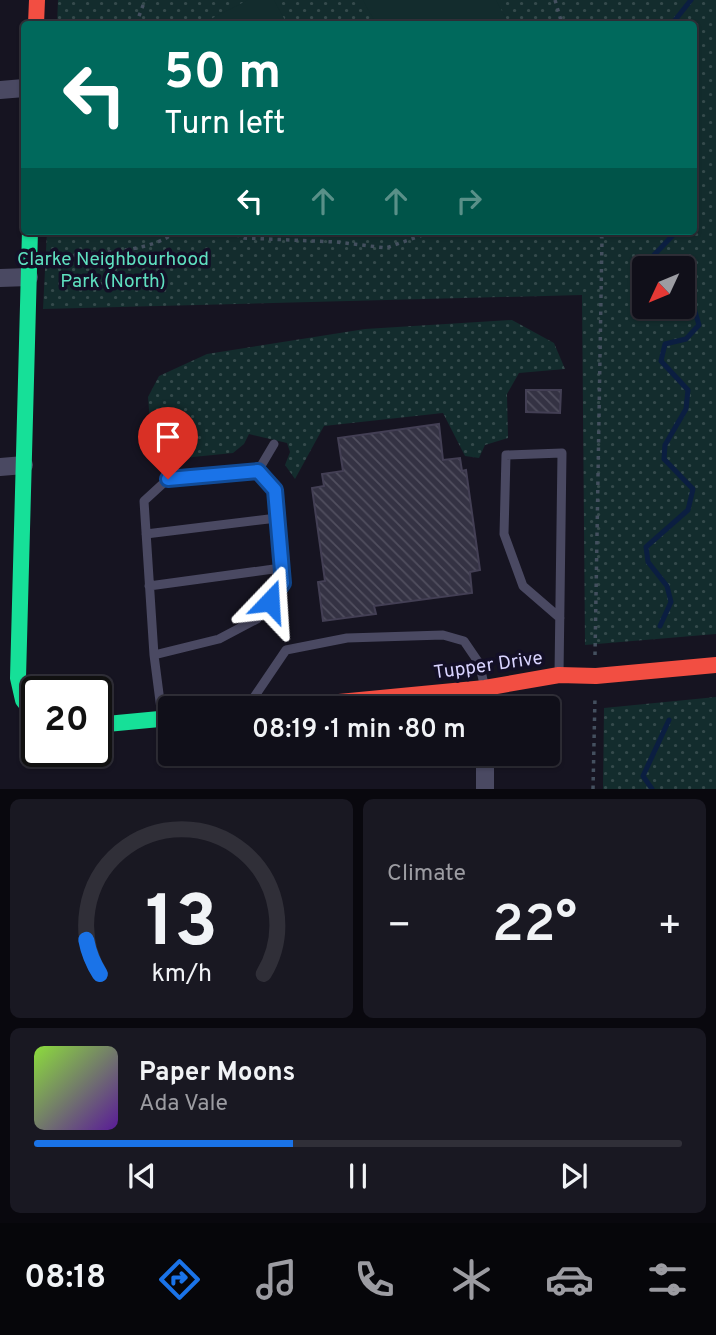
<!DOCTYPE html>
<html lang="en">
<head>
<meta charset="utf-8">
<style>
  :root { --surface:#100f19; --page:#191822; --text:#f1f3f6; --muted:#9c9ca2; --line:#302f38; --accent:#1a73e8 }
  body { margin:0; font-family:Overpass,sans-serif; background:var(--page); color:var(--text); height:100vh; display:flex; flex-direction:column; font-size:26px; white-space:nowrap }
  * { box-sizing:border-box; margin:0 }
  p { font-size:23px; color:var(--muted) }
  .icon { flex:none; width:38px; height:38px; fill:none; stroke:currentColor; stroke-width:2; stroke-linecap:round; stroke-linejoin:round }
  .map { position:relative; height:789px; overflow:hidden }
  .side { display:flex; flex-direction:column; gap:10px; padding:10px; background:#09080e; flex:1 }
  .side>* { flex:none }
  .banner { position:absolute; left:21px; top:21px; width:676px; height:214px; border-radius:7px; box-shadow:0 2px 5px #0004,0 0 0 2px var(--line); background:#00695c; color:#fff; overflow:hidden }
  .needle { width:46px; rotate:226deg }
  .controls { position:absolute; left:632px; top:256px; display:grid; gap:14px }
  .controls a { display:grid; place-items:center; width:63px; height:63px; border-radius:7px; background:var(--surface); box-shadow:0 2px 5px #0004,0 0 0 2px var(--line); font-size:35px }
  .speed { position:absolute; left:21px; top:676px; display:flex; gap:14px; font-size:35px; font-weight:700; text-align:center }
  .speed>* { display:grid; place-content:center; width:91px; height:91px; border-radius:50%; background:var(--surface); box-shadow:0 2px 5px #0004,0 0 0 2px var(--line); line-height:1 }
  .speed .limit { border:4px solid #111; border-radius:10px; background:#fff; color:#111 }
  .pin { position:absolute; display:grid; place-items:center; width:60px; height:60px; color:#fff; margin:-72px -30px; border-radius:50% 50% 50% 0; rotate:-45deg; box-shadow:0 0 7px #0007 }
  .pin .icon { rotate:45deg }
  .me { position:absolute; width:77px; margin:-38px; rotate:20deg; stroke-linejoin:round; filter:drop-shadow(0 0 5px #0008) }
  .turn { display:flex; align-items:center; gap:24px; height:147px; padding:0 28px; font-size:32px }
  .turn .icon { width:91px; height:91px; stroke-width:2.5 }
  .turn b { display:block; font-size:49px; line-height:60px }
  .lanes { display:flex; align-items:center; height:66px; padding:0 28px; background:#0003; justify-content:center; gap:35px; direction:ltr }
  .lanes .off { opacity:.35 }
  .big { font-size:52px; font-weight:600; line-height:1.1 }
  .side .tile { flex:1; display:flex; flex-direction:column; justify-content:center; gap:10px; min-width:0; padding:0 24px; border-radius:10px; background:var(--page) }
  .side .dial { align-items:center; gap:0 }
  .dial svg { height:182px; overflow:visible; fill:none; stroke:var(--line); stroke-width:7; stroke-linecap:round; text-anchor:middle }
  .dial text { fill:var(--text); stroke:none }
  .song { display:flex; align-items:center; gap:21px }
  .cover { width:84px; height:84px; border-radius:10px; background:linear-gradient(135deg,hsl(90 70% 55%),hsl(270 70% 35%)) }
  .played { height:7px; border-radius:4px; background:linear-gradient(90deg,var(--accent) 40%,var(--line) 40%) }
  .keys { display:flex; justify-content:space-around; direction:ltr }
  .heat { display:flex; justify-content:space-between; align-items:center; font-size:38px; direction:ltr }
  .side .tiles { flex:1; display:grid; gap:10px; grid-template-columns:1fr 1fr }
  .tile:last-child { grid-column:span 2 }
  .trip { position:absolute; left:158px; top:696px; width:402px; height:70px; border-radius:7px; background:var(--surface); box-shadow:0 2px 5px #0004,0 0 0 2px var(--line); font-weight:600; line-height:70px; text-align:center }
  .menu { display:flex; height:112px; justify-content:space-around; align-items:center; background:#06060a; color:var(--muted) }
  .menu .icon { width:49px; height:49px }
  .menu .current { color:var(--accent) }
  .menu b { font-size:32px; color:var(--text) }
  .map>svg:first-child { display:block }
  .grass { fill:url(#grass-dots); fill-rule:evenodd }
  .garden { fill:#132c2d }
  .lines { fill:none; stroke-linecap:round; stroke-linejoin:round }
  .stream { stroke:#0b1e41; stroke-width:5 }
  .building { fill:url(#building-back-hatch); stroke:#433f54; stroke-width:2 }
  .path { stroke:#44505f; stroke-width:3.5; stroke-dasharray:3.5 5; stroke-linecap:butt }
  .lane { stroke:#4a4962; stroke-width:9 }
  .street { stroke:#4a4962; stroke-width:18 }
  .fast { stroke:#16e098; stroke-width:16 }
  .jam { stroke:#f24e42; stroke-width:16 }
  .route-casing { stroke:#114b97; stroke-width:18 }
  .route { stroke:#1a73e8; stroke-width:12 }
  .labels { text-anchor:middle; stroke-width:7; stroke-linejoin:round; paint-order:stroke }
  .park-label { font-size:19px; fill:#5fe0c0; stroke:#130f26 }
  .street-label { font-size:19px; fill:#d9d4ff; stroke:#130f26 }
</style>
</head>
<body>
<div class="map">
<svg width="716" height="789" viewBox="0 0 716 789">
  <defs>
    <pattern id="grass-dots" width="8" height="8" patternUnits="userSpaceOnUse" patternTransform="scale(1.75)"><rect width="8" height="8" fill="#132c2d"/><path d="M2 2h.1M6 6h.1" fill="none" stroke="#354a4c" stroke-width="1.8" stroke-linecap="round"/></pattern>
    <pattern id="building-back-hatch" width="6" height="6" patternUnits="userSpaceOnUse" patternTransform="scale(1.75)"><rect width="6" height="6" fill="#343243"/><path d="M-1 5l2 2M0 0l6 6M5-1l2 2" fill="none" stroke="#514f5f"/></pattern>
  </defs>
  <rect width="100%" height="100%" fill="#161421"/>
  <path class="grass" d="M58,0H716V634L585,645L582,295L43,309L47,231H693V24H57ZM644,268H682V306H644Z
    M512,320L554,343L565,369L519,373L507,394L508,438L485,445L479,458L465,456L443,413L324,426L295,479L285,465L290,452L287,443L249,434L244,444L233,453L153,461L148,397L159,376L207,354L365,329Z
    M716,697V789H603L604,708Z"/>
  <path class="garden" d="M248,0H274L287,24H201Z
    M363,0H496L509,24H376Z"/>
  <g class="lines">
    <path class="stream" d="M672,24L691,0
      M655,268L654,255L677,231
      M660,626L671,602L667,586L648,562L646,547L688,510L693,489L664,459L665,445L686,409L688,390L661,361L665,344L686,339L699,325L693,305L682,297
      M652,789L643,776L669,720"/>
  </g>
  <path class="building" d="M526,390H561L560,413L526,412Z
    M439,424L443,460L460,458L462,471L466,470L480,570L470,572L472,593L374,606L376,614L323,621L318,582L325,581L312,488L324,486L322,474L343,471L338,438Z"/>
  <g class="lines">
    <path class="path" d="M555,0L562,24
      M136,24L145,0
      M228,231L244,238L337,242L386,248L434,231
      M57,255C88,254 153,253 176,231
      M595,655L602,238L598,231
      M593,789L595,697"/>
    <path class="lane" d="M146,534L277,518
      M149,586L281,568
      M154,655L219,639L257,619L283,583L275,490L258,471
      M559,675L562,453L506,455L504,534L523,586L560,618
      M246,709L286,650L347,638L443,635L464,641L479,663L485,688
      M162,717L154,655L144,501L168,479L258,471L274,444"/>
    <path class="street" d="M0,90L24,88
      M0,278L29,277
      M0,467L24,465
      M485,688V709
      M485,789V754"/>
    <path class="fast" d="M30,231L18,678L23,700L37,718
      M96,725L170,718"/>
    <path class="jam" d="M36,24L37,0
      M266,709L485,688L559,675L596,676L716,665"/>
  </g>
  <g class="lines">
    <g class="route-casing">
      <path id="route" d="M168,479L258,471L275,490L283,583L270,601"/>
    </g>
    <use href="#route" class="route"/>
  </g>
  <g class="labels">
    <g class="park-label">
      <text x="113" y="265">Clarke Neighbourhood<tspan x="113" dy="22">Park (North)</tspan></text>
    </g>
    <g class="street-label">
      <text transform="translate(488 664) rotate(-8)" y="7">Tupper Drive</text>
    </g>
  </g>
</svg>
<div class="controls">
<a><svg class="needle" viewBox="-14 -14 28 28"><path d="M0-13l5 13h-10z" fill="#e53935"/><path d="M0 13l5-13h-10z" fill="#9c9ca2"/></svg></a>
</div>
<div class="speed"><div class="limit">20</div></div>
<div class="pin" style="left:168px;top:479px;background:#d93025"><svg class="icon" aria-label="arrive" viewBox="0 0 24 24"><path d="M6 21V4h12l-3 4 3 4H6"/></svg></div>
<svg class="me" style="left:270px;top:601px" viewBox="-20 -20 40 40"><path d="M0-17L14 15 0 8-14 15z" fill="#1a73e8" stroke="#fff" stroke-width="4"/></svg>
<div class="trip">08:19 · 1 min · 80 m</div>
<div class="banner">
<div class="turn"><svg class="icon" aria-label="left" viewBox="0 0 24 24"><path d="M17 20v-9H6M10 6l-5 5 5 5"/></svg><div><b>50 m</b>Turn left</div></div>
<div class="lanes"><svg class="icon" aria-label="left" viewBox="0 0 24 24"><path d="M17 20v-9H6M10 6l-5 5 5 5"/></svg><svg class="icon off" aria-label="ahead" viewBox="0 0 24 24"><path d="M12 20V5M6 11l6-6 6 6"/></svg><svg class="icon off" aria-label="ahead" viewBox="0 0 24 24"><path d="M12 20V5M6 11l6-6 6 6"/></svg><svg class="icon off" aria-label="right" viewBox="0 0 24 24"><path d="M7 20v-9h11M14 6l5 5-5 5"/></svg></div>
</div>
</div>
<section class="side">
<div class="tiles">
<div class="tile dial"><svg viewBox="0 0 100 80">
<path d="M14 69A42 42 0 1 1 86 69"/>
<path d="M14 69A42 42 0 0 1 8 54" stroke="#1a73e8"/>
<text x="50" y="56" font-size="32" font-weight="700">13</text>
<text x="50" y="72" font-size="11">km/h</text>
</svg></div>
<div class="tile"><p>Climate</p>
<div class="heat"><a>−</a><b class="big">22°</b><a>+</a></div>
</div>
<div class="tile">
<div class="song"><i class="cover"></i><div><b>Paper Moons</b><p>Ada Vale</p></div></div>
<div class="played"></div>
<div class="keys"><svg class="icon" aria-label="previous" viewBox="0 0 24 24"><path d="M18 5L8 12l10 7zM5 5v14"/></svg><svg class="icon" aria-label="pause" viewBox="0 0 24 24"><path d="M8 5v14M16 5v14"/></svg><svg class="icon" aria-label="next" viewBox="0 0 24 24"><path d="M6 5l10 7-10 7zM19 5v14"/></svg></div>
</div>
</div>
</section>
<nav class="menu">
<b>08:18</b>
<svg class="icon current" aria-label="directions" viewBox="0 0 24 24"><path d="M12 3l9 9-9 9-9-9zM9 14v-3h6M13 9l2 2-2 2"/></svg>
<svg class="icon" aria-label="music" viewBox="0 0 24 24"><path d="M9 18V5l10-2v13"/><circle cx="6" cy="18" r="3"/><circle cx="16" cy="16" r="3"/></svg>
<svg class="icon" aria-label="phone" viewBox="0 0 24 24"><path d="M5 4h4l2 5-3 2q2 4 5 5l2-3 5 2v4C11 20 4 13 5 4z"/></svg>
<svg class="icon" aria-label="climate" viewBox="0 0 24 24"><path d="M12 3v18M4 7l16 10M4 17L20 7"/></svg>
<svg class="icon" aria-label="car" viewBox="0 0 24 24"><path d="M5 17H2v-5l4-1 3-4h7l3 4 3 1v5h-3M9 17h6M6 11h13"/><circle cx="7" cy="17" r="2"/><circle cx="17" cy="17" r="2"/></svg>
<svg class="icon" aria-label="filters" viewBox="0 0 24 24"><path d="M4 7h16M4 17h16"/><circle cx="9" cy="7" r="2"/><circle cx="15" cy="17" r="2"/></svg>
</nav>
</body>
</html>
